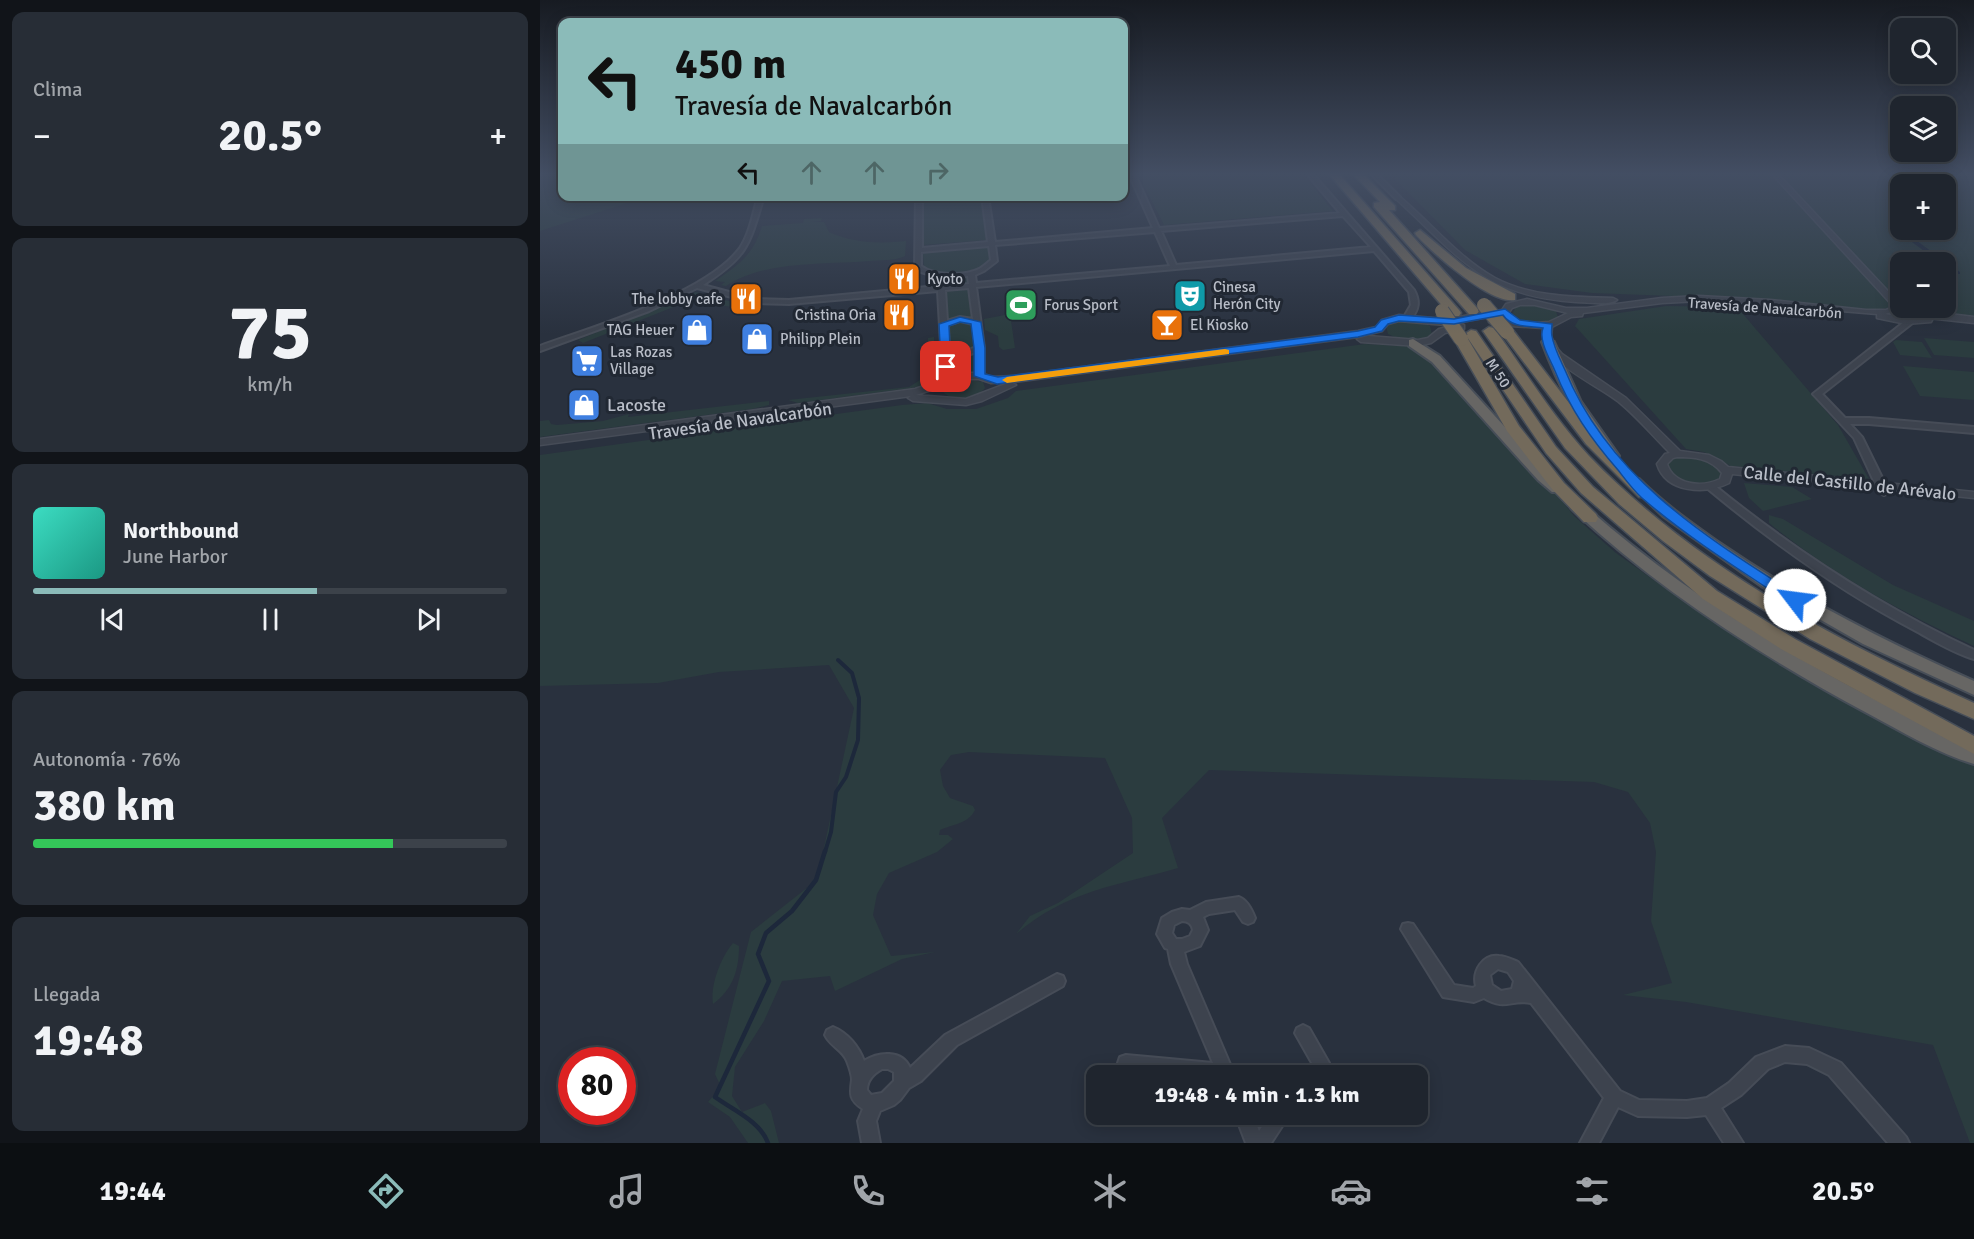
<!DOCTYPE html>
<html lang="es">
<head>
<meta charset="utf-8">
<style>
  :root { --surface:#1f252e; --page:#272d36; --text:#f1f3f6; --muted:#a1a5aa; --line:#3c424a; --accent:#8bbbb9 }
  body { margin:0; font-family:Signika,sans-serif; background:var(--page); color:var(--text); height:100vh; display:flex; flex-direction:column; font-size:22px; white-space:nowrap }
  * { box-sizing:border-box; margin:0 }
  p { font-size:20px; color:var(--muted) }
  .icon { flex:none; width:33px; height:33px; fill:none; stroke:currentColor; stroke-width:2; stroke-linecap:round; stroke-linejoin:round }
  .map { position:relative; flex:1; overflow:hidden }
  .panel { display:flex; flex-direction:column; gap:12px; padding:12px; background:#111419; width:540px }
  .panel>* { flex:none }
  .banner { position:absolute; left:18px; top:18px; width:570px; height:183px; border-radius:12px; box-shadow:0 3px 15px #0003,0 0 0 2px var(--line); background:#8bbbb9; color:#111; overflow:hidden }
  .fabs { position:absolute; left:1350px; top:18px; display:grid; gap:12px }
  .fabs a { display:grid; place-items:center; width:66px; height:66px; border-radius:12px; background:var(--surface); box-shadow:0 3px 15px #0003,0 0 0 2px var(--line); font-size:30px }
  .speed { position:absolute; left:18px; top:1047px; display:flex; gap:12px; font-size:30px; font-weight:700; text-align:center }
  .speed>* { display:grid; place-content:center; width:78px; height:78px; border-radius:50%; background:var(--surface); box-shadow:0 3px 15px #0003,0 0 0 2px var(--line); line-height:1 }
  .speed .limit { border:9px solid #d22; background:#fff; color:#111 }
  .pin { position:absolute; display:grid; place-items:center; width:51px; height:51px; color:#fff; margin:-26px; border-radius:12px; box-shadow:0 3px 9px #0006 }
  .me { position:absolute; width:66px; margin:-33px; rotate:300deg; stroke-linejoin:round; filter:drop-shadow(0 0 4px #0008) }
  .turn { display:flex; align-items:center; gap:21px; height:126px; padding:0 18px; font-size:27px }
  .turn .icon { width:78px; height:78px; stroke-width:2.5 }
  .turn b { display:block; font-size:42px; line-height:51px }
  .lanes { display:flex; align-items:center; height:57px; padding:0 18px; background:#0003; justify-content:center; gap:30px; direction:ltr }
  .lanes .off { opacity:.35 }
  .big { font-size:45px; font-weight:700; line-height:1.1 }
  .panel .tile { flex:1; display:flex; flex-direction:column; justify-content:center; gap:9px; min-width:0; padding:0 21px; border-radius:12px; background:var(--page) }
  .panel .dial { align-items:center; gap:0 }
  .dial b { font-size:78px; line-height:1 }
  .song { display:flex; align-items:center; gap:18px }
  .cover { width:72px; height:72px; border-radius:9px; background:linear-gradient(135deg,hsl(170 70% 55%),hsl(170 70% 35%)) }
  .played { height:6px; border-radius:3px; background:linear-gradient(90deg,var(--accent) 60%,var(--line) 60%) }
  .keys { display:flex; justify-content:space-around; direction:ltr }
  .heat { display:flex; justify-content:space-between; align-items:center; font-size:33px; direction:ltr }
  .charge { height:9px; border-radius:4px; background:linear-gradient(90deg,#34c759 76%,var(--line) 0) }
  .trip { position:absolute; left:546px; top:1065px; width:342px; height:60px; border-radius:12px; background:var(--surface); box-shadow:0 3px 15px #0003,0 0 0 2px var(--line); font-weight:700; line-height:60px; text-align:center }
  .menu { display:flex; height:96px; justify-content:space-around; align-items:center; background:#0c0f12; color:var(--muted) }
  .menu .icon { width:42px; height:42px }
  .menu .current { color:var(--accent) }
  .menu b { font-size:27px; color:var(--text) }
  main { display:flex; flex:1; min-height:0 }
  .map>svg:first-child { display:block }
  .green { fill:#2b3c3f; fill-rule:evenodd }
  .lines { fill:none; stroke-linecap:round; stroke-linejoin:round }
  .stream-far1 { stroke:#1d283b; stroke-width:4 }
  .stream { stroke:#1d283b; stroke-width:4.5 }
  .canal { fill:#1d283b; fill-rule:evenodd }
  .minor-casing { stroke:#464c57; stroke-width:4 }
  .tertiary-casing { stroke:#464c57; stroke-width:3 }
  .trunk-casing { stroke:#474e58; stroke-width:4 }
  .motorway-casing { stroke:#474e58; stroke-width:3 }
  .minor { fill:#3d434e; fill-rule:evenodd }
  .tertiary { fill:#3d434e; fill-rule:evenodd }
  .trunk { fill:#676664; fill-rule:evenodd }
  .motorway { fill:#736a5b; fill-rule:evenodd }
  .motorway-bridge-casing { stroke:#474e58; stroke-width:16; stroke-linecap:butt }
  .motorway-bridge { stroke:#736a5b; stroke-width:14 }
  .route { fill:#1a73e8; stroke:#114b97; stroke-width:1.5 }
  .slow { fill:#f59e0b }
  .labels { text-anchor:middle; stroke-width:6; stroke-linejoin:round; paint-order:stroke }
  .far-poi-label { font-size:15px; fill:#b9bec8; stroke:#212833; text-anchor:start }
  .far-street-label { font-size:15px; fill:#b9bec8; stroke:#212833 }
  .poi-label { font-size:18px; fill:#b9bec8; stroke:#212833; text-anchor:start }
  .street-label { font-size:18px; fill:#b9bec8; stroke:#212833 }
</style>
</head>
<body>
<main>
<section class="panel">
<div class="tile"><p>Clima</p>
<div class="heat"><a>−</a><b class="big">20.5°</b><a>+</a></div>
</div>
<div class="tile dial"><b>75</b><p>km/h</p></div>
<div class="tile">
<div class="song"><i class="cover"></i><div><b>Northbound</b><p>June Harbor</p></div></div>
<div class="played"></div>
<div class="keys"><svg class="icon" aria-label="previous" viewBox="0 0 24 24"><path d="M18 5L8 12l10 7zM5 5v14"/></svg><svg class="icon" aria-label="pause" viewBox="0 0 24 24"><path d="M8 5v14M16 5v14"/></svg><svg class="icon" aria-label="next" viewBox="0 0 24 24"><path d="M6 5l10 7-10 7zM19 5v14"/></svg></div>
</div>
<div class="tile"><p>Autonomía · 76%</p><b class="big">380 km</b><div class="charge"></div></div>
<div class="tile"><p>Llegada</p><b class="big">19:48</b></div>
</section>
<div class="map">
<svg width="1434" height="1143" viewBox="0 0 1434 1143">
  <rect width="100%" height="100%" fill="#29313e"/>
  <path class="green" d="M0,174L22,175V196L106,197L0,231Z
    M598,174H763L793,211L624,225Z
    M855,174H1434V318L1388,313L1368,308H1406V262H1360V306L1336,310L1159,297L1052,293L985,284L925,250L855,179ZM1360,184H1406V230H1360Z
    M383,197H441L447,240L383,245Z
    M282,218L281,221L270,222H284L289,232C313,243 340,244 366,241L365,256C356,261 340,260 329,261C283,265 226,260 186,286L181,285L185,282L175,281C200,264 213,255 222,226L263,223L264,219Z
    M448,247L450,262L428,273L435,372L410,375L406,275L384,268L383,253Z
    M156,292L203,305L200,308L156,302L141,304L43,343L38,340Z
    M991,304L1016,311L1018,318C1005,327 983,325 972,314L976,307Z
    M1126,306L1197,307L1298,425L1329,479L1191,466L1164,452L1146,449L1035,326L1039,319Z
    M470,314L475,348L463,350L459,347L458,336L445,330L444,319Z
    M858,321L884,323L890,326L892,334C880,344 861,341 848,334L846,326Z
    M394,337L395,378L379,387L258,403L248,400L369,387L380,380L386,379L388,338Z
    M1384,338L1434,342V358L1394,355Z
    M1356,340L1382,342L1392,358L1360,355L1353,342Z
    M825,344L880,347L1003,477L1034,516L1076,553L1170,620L1253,670L1434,763V1143H1430L1393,1045L1146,1002L1083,995L1132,983L1111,921L1116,852L1110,823L1088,792L1054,782L669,770L622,818L638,868C576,886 528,890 476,934L490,916L518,903L593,853L592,818L565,758L429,752L411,755L400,770L403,786L410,798L433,806L435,810C428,824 413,824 400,830L399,835H408L413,839L397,852L349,873L337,894L333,915L351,956L395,952L362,959L295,991L290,976L242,981L224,1021L195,1067L192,1096L202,1112L225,1103L231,1111L239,1143H208L190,1117L168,1102L181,1087L175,1074L211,932L277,880L314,708L289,665L179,672L118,683L0,686V455L362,405L387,403L407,409H436L468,398L476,391Z
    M1363,366L1434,372V400L1380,396Z
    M424,379L443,382L445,388C436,400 414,403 403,392L406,385Z
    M229,401V405L212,409L0,437V421L9,420L11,424L17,425L63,421L89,414L88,417Z
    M1143,456L1170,461L1183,473L1182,479C1162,486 1150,484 1131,475L1126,463L1130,459Z
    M1204,483L1252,487L1272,499L1223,511L1209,498Z
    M1229,515L1243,519L1353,585L1434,621V646C1360,611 1293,575 1229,523Z
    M193,943L199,946C199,970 193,989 173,1004C170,985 181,957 193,943Z"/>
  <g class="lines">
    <path class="stream-far1" d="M285,852L291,832L296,792L306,777L318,740L319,698L312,673L298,660"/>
    <path class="stream" d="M228,1143C220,1121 193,1110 175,1097L229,981L218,954L226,933L252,911L276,880L285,851"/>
    <path class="canal" d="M1359,228L1420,272V274H1416L1406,267V262H1399L1357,231V229Z"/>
    <g class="minor-casing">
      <path id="minor" d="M589,174H595L619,228L800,213L767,174H773L874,290C880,301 879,309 871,319H865L864,317L871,305L869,292L834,251L436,287L444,348V376L440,378L436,376V352L422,357L409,354L411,380L407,382L403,380L398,291L249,304L215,303L157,288L109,311L0,351V346C53,327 166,294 200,248C210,233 213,213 218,196H224C209,246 208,256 163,285L215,299L249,300L398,286V277L381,272L375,267L376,196H382V248L448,242L442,196H448L455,242L613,228ZM803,216L831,247L636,265L621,231ZM615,232L630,266L436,283L435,275L444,271L457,261L455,245ZM449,246L451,260C447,263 443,267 439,269C425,276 394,276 381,266V252ZM428,276L429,284L405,286V278ZM429,288L433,319L420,317L407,321L405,290ZM420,321L433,324L436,347L421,353L409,349L408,325Z
        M831,174H837L860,197V199H856Z
        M1368,319L1375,321L1282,394L1305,418H1329L1434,427V433L1329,424H1310L1322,437L1349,492L1344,495L1339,492L1314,438L1273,394Z
        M1171,484L1174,485C1255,551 1340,606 1434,650V659C1414,653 1394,641 1376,631C1301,592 1233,543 1168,489L1166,487L1168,485Z
        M699,897C707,900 712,910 715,918L713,922L708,924L703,922L695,910L669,914L663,917L668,930L660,946L644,952L647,964L695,1076H637L586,1071L580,1069L578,1063L580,1057L586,1055L673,1063L631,964L628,949L625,948L617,934L622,918L632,912L642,909L650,910L666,902ZM642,921C648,921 652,924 653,930L650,936L642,939H636L632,933L634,925Z
        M868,923L873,924L914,985L933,988L936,986C932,971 943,954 959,956C965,956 973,960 978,962L1080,1091L1099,1100L1147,1101L1167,1098L1189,1083L1216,1057L1245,1046L1269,1048L1301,1063L1366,1137L1369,1143H1348L1289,1075L1267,1064L1245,1062L1228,1069L1201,1095L1181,1108L1203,1143H1184L1166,1115L1147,1117L1098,1116L1078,1107L1059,1143H1040L1064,1098L991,1003C970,999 966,1011 944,998L934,1002L903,997L861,929L863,924ZM958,969L968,972L974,981L972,989L961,991L952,985L950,975Z
        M517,974L523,976L525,981L523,986L417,1045L381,1081L369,1088L360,1100L354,1105L340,1111L336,1121L340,1143H322L318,1121L323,1109C309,1100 310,1094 312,1080C312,1075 309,1066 307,1061C303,1050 290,1046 285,1035L287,1030L293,1027C308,1033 319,1047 324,1061C338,1052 362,1049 370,1068L405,1035ZM342,1069H348L354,1072V1081L342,1093L331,1095L327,1090C327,1080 333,1074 342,1069Z
        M763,1025L769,1028L789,1063L782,1076H764L772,1063L755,1033L757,1028Z
        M695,1114H712L719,1131L731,1114H750L731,1143H706Z"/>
    </g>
    <g class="tertiary-casing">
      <path id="tertiary" d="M1232,174H1238L1360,304V308L1434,317V323L1388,318L1392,320L1391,322L1366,324L1337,318V314L1207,303L1159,301L1122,303L1043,313L1042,316L1031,317L1012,327L1011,336L1015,346L1022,354L1086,398L1140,451L1169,455L1181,461L1188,467L1434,492V498L1192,474L1189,483C1165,495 1126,493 1117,464L1125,454L1130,453C1113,436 1098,418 1080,403C1058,384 998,362 1003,328L953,325L949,322L953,319H960L995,323L1009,322L1028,313L995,305H980L972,308L968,314H965L905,325L859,321L848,324L842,331L818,337L474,382L451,383L439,379H424L376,395L426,399L471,382L476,385L442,401L426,405L373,401L368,398L371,396L0,445V439L375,389L423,373H440L452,377L474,376L818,331L836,327L842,320L859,315L905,319L962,310L966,304L987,299L1026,308H1047L1122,298L1159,296L1230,300L1326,310H1346L1354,307ZM1354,311L1388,317L1366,318L1345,314ZM1137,457C1154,457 1170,458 1182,473L1180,479C1162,488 1134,485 1127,464L1133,458Z
        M856,197H860C891,223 919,258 955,278C991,297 1033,297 1073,298L1077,300C1068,306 1048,302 1036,302C942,296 920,257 856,199Z
        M921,324L924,325V329L905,333L891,343L878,346L821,342L817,339L828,336L878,340L888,338L899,329Z"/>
    </g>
    <g class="trunk-casing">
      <path id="trunk" d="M1008,338L1014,342L1041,402L1079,456L1077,459H1067C1038,423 1018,385 1002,342Z
        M873,339L900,356L1008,474L1024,489L1022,492H1012L998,480L892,362L869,346V340Z
        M1094,478L1099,479C1124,504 1153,524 1181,544C1261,599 1346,642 1434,681V695L1323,644L1223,587L1123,516L1087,482Z
        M1039,503L1044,505C1160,608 1294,683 1434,748V764C1397,753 1361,731 1327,713C1221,656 1122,592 1034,511L1031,508L1034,505Z"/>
    </g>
    <g class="motorway-casing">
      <path id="motorway" d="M789,174H799L919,310L921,313L919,316H911Z
        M813,174H823L855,206V210H849L937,308L939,311L937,314H929L834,207V203L840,202Z
        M880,230L926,268L975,294V300C951,305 893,253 876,235L875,233Z
        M949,327L954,328C985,371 1013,417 1049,456C1157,568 1294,639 1434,703V719L1375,693L1270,639L1170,576L1123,541L1079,504L1025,448L943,331Z
        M967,328L972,329L1056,438L1111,491L1113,494L1111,497H1099L1046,444L961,332Z
        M931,330L936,331L1016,447L1053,487L1177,591L1255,639L1434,736V754L1241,649L1163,599L1041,493L1006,453L925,334Z
        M921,335L928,339L979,426L1024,483L1056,514L1058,518L1056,522H1044L1012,489L967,431L914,339Z"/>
    </g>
    <use href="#minor" class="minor"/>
    <use href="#tertiary" class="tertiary"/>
    <use href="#trunk" class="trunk"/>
    <use href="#motorway" class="motorway"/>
    <g class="motorway-bridge-casing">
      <path id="motorway-bridge" d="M944,305L967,332
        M902,311L921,339"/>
    </g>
    <use href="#motorway-bridge" class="motorway-bridge"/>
  </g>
  <linearGradient id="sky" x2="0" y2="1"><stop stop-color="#171b22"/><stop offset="0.52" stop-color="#434e63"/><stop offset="1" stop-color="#434e63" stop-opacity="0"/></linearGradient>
  <rect width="1434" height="334" fill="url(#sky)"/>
  <path class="route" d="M965,309L980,320L1012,324C1012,328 1011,331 1012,336C1014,348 1020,359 1025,370C1069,478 1166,537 1260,597L1262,600L1260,603H1250C1200,570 1147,537 1102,498C1093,490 1085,479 1078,470C1051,439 1030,409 1015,371C1010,359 998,340 1003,328C988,326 972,328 963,315L914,324L859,321L848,324L842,331L818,337L457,384L434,376V348L431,324L420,322L409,326L411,367L406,370L401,367L399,324L420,317L441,322L445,348V374L458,377L818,331L835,327L841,320L859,315L914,319Z"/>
  <path class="slow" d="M685,349L689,350V354L467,383L462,380L467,377Z"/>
  <defs>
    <g id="restaurant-square" transform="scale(1.725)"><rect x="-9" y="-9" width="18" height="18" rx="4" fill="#e8710a" stroke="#212833"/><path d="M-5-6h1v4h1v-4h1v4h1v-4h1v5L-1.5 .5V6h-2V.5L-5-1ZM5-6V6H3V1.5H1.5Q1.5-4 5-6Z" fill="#fff"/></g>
    <g id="theatre-square" transform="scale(1.725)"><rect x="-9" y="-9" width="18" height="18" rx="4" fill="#0f9aa8" stroke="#212833"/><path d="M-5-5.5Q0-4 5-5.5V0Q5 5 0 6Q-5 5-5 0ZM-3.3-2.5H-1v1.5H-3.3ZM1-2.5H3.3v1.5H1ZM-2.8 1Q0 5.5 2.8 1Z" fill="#fff"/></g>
    <g id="stadium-square" transform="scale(1.725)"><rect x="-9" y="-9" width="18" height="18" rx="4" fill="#2e9e5b" stroke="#212833"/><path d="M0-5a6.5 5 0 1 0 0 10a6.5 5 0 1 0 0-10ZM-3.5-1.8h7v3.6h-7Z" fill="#fff"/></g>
    <g id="bar-square" transform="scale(1.725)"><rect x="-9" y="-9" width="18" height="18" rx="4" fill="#e8710a" stroke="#212833"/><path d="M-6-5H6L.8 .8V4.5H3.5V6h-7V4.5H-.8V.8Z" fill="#fff"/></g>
    <g id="shop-square" transform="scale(1.725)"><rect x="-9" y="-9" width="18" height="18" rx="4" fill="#3f7fe0" stroke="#212833"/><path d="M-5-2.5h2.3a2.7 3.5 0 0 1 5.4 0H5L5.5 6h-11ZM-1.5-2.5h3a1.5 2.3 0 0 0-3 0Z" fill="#fff"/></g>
    <g id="supermarket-square" transform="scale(1.725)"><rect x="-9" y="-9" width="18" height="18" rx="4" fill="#3f7fe0" stroke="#212833"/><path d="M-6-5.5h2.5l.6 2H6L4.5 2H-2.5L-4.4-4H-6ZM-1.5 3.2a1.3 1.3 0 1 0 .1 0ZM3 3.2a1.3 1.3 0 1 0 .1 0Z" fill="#fff"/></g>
  </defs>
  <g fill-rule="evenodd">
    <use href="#restaurant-square" x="364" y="279"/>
    <use href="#theatre-square" x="650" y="296"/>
    <use href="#restaurant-square" x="206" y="299"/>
    <use href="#stadium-square" x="481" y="305"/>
    <use href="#restaurant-square" x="359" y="315"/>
    <use href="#bar-square" x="627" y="325"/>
    <use href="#shop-square" x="157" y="330"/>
    <use href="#shop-square" x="217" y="339"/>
    <use href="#supermarket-square" x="47" y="361"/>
    <use href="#shop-square" x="44" y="405"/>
  </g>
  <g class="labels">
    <g class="far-poi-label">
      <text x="387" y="284">Kyoto</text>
      <text x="673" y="292">Cinesa<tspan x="673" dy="17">Herón City</tspan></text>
      <text x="183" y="304" text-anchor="end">The lobby cafe</text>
      <text x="504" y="310">Forus Sport</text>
      <text x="336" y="320" text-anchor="end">Cristina Oria</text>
      <text x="650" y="330">El Kiosko</text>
      <text x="134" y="335" text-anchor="end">TAG Heuer</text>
      <text x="240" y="344">Philipp Plein</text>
      <text x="70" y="357">Las Rozas<tspan x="70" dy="17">Village</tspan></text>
    </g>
    <g class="far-street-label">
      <text transform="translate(1225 308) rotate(4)" y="5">Travesía de Navalcarbón</text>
      <text transform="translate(958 373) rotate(56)" y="5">M 50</text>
    </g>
    <g class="poi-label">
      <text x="67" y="411">Lacoste</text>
    </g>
    <g class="street-label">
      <text transform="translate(200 421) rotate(-8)" y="6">Travesía de Navalcarbón</text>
      <text transform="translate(1310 483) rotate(6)" y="6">Calle del Castillo de Arévalo</text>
    </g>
  </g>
</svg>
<div class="fabs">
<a><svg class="icon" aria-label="search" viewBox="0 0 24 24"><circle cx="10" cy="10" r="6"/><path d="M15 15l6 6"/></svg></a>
<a><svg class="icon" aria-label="layers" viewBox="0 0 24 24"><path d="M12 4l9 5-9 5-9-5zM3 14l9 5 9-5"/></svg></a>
<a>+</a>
<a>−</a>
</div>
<div class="speed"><div class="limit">80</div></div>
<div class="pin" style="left:406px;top:367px;background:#d93025"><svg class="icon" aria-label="arrive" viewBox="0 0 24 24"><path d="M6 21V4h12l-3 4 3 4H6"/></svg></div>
<svg class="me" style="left:1255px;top:600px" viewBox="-20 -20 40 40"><circle r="19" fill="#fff"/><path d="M0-13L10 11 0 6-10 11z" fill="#1a73e8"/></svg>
<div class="trip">19:48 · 4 min · 1.3 km</div>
<div class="banner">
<div class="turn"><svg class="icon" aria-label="left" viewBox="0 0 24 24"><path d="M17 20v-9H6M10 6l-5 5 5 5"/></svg><div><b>450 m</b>Travesía de Navalcarbón</div></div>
<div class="lanes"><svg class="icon" aria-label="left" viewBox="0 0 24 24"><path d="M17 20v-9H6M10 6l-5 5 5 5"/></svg><svg class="icon off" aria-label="ahead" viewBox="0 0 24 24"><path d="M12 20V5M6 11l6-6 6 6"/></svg><svg class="icon off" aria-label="ahead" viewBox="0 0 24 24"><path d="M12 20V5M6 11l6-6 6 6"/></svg><svg class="icon off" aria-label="right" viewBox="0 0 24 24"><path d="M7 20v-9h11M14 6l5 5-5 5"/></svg></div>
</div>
</div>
</main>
<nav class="menu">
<b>19:44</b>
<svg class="icon current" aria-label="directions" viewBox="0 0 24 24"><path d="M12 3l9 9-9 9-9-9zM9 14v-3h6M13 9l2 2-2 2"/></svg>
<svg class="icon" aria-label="music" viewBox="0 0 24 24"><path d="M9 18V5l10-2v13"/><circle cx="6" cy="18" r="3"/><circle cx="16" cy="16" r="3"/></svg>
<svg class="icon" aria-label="phone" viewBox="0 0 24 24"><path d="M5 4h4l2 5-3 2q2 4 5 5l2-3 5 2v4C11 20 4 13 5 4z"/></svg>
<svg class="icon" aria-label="climate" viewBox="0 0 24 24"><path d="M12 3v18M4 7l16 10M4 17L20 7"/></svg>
<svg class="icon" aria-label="car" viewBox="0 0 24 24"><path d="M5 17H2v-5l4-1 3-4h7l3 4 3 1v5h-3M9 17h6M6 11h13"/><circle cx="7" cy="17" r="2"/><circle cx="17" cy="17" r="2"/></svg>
<svg class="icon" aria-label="filters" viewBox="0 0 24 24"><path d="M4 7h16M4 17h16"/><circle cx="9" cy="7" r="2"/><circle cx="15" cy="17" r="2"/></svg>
<b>20.5°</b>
</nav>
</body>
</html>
